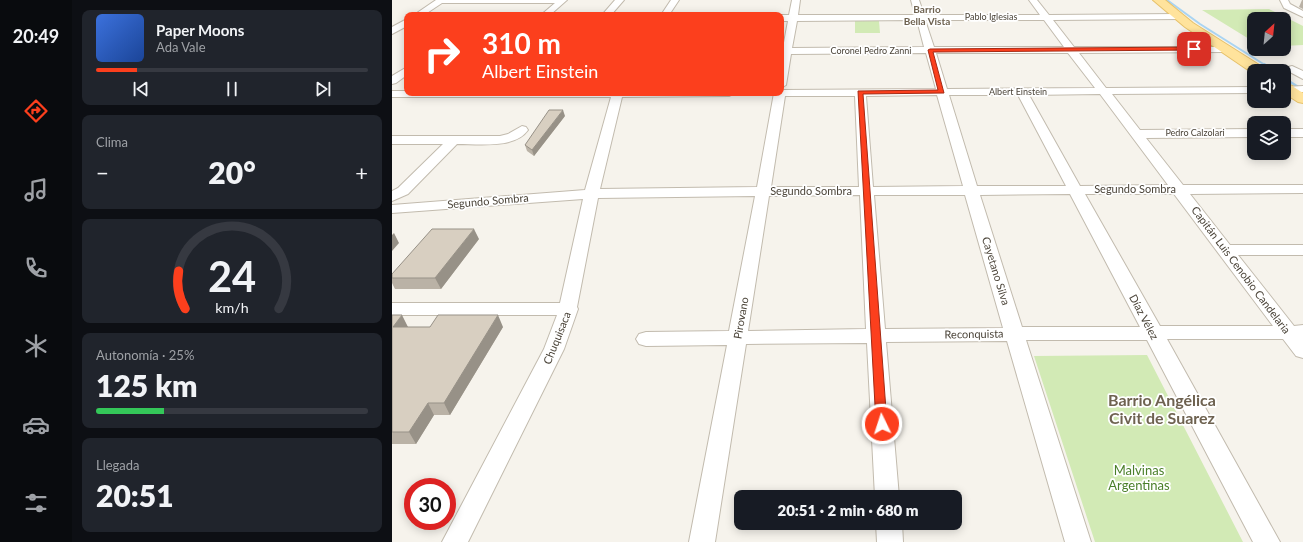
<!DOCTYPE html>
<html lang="es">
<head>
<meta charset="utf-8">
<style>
  :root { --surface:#171b24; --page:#20242c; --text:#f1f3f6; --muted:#9ea1a6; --line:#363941; --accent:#fc3f1d }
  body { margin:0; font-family:Lato,sans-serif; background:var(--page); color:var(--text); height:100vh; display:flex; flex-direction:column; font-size:15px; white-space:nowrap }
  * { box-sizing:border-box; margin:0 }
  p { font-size:13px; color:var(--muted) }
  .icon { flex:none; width:22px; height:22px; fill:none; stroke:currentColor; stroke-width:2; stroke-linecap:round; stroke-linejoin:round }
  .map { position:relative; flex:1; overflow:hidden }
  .details { display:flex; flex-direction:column; gap:10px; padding:10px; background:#0d0f14; width:320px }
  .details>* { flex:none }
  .top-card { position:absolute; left:12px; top:12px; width:380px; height:84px; border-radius:8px; box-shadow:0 2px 10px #0003; background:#fc3f1d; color:#fff; overflow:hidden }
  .needle { width:26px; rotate:27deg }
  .fabs { position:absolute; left:855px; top:12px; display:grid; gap:8px }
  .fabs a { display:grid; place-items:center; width:44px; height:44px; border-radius:8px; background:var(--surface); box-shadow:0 2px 10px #0003; font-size:20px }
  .speed { position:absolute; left:12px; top:478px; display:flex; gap:8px; font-size:20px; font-weight:700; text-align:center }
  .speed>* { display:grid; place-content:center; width:52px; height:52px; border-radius:50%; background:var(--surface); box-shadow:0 2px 10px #0003; line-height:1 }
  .speed .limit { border:6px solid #d22; background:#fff; color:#111 }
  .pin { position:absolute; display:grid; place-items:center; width:34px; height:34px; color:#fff; margin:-17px; border-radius:8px; box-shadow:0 2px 6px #0006 }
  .me { position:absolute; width:44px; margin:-22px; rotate:356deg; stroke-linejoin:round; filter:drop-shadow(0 0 3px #0008) }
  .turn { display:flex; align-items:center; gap:14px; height:84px; padding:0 12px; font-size:18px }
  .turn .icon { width:52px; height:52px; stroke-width:2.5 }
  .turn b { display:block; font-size:28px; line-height:34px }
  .big { font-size:30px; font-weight:800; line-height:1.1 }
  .details .card { flex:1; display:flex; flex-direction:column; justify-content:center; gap:6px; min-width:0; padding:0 14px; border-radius:8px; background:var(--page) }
  .details .dial { align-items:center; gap:0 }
  .dial svg { height:104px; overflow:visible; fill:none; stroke:var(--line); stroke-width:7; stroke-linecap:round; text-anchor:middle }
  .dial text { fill:var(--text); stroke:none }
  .song { display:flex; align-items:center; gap:12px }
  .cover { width:48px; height:48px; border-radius:6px; background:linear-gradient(135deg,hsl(220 70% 55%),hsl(220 70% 35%)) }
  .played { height:4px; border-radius:2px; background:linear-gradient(90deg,var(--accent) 15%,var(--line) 15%) }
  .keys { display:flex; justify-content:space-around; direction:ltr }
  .heat { display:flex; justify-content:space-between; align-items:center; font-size:22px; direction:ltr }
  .charge { height:6px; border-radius:3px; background:linear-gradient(90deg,#34c759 25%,var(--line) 0) }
  .trip { position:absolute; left:342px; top:490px; width:228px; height:40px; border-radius:8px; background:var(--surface); box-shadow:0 2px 10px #0003; font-weight:800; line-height:40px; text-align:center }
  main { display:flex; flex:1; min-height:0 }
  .dock { display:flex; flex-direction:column; width:72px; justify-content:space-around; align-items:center; background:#090b0e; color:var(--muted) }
  .dock .icon { width:28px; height:28px }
  .dock .selected { color:var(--accent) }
  .dock b { font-size:18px; color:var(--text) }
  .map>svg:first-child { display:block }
  .green { fill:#d2eab5 }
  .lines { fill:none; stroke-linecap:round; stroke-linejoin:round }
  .stream-far1 { stroke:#a9d4f2; stroke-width:2 }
  .stream { stroke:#a9d4f2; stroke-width:2.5 }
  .minor-casing { stroke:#c2bbae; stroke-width:2 }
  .major-casing { stroke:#e6c16a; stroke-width:2 }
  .path { stroke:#c4b79f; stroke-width:1.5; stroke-dasharray:1 1; stroke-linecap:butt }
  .minor { fill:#fff; fill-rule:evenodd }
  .major { fill:#ffe39c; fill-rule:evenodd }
  .wall { fill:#bab2a6 }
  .shaded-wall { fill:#979187 }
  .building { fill:#d8cfc1; stroke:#979187 }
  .route { fill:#fc3f1d; stroke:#a42913 }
  .labels { text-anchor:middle; stroke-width:3.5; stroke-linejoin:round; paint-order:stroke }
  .far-street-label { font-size:9px; fill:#4b4439; stroke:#fff }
  .far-neighbourhood-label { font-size:10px; font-weight:bold; fill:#6e6250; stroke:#fff }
  .street-label { font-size:11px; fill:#4b4439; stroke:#fff }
  .near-park-label { font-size:13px; fill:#4a7f2a; stroke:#fff }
  .near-quarter-label { font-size:16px; font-weight:bold; fill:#6e6250; stroke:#fff }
</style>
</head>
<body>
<main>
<nav class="dock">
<b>20:49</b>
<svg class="icon selected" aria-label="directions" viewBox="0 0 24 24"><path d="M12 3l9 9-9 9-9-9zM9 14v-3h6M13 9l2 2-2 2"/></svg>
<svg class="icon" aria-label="music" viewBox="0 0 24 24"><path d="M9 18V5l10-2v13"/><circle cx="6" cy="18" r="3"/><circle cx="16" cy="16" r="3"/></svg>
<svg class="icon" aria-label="phone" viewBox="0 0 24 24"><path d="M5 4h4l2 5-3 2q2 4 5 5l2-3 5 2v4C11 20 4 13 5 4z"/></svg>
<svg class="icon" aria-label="climate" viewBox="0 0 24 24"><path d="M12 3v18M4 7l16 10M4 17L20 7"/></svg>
<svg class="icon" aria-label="car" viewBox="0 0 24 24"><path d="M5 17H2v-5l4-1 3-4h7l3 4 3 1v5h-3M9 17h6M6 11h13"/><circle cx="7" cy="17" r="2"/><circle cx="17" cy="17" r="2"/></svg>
<svg class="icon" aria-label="filters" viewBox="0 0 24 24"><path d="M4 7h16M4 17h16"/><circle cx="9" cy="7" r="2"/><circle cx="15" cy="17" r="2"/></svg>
</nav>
<section class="details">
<div class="card">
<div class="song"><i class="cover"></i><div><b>Paper Moons</b><p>Ada Vale</p></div></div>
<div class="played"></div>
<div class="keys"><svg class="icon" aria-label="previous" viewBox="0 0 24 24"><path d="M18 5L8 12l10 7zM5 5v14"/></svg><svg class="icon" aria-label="pause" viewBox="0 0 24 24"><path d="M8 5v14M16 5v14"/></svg><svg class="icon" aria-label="next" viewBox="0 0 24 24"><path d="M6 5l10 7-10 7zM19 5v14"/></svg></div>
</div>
<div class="card"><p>Clima</p>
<div class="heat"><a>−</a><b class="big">20°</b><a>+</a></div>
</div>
<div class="card dial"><svg viewBox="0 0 100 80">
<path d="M14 69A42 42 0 1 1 86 69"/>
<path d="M14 69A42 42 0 0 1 9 40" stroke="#fc3f1d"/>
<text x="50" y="56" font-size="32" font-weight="700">24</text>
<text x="50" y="72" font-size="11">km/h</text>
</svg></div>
<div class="card"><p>Autonomía · 25%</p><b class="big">125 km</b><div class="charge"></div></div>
<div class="card"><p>Llegada</p><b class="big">20:51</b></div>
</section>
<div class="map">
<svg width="911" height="542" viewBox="0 0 911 542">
  <rect width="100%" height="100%" fill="#f6f3ec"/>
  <path class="green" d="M877,9L911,26V45L892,46V19H862V42L810,10Z
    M463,21H487L488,33H463Z
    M755,355L851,542H703L642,356Z"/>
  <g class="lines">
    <path class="stream-far1" d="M775,0L808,24L873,65"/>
    <path class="stream" d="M872,64L882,71
      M892,78L911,90"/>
    <g class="minor-casing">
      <path id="minor" d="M44,0H175L158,15H149L163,3H50L32,15H22Z
        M223,0H232L219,15H210Z
        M279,0H287L277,15H269Z
        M400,0H408L406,15H523L519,0H527L532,15H648L637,0H645L657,15L786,14L789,15L790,17L789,19L661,20L682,47H835L837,49L835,51L832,52L687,53L714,88L862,87V93L720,94L748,130L862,129V137L754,138L791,185H911V193L798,194L838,245H911V255H846L902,326L911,325V358L904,356L891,339H775L888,542H861L755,340H634L699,542H673L615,341L494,342L507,497H483L475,343L354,344L323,542H297L335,345L254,346L247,344L244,339L247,334L254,332L337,331L363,196L206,198L185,307L186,309L172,349L76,542H50L152,349L165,315H0V303H168L191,199L0,213V205L193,190L219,97H0V91H15V93H343L337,96L230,97L208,189L365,187L382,93H389V90L544,89L534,53L399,54L394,85L389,88V48H391L396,21H389V15H397ZM525,20L532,47L400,48L405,21ZM533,20H652L672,47H542ZM544,53H676L703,88L555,89ZM708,94L776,185L688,186L637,95ZM545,95L571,186L481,187L474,96ZM557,95H626L674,186H585ZM393,96H463L467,187H379ZM678,194L748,327H630L588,195ZM693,194H782L881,326H768ZM468,195L474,329L356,331L377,196ZM482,195H573L611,328L493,329Z
        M888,0H896L898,4L911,11V17L892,8Z
        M15,19V26L0,34V27Z
        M900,66L911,71V79L896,71L895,69L896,67Z
        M15,67V75L4,83L0,84V76Z
        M911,86V92L892,93V87Z
        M130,126L134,127L136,130C123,149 86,144 65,144L16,194L0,201V191L6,188L51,144H0V136H108L116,134Z
        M892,129H911V137H892Z
        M484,523H510L511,542H485Z"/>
    </g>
    <g class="major-casing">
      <path id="major" d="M761,0H773L801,23L872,68L874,71H862V74L793,27Z
        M892,83L897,84L911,93V103L906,102L892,93Z"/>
    </g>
    <path class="path" d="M880,67L886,71"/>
    <use href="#minor" class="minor"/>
    <use href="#major" class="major"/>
  </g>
  <path class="wall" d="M910,0H911V9L907,7Z
    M173,116L142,156L135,151L133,145Z
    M87,239L49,289H3L0,283V274Z
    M0,315L16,327H111L58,415H42L24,444H0Z"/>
  <path class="shaded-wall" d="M171,110L173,116L142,156L140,150Z
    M82,229L87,239L49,289L43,278Z
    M2,233L7,243L0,251V235Z
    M10,315L16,327H1Z
    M106,315L111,327L58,415L52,403Z
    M36,403L42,415L24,444L17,432Z"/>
  <path class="building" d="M157,110H171L140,150L133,145Z
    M40,229H82L43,278H0V274Z
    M0,315H10L1,327H38L46,315H106L52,403H36L17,432H0Z"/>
  <path class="route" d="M802,47L804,49V50L541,52L552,93L471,94L495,424L494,427L490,428L485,427L484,424L466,91L546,90L536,50L538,49Z"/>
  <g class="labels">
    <g class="far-street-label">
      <text x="599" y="20">Pablo Iglesias</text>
      <text x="479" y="54">Coronel Pedro Zanni</text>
      <text x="626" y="95">Albert Einstein</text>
      <text x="803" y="136">Pedro Calzolari</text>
    </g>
    <g class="far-neighbourhood-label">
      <text x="535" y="13">Barrio<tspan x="535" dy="12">Bella Vista</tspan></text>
    </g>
    <g class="street-label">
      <text x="743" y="193">Segundo Sombra</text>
      <text x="419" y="195">Segundo Sombra</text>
      <text transform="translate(96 201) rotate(-5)" y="4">Segundo Sombra</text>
      <text transform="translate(849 270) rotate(53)" y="4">Capitán Luis Cenobio Candelaria</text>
      <text transform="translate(604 271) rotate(73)" y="4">Cayetano Silva</text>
      <text transform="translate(752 317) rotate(62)" y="4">Díaz Vélez</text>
      <text transform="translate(349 318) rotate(-80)" y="4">Pirovano</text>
      <text transform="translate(582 334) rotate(-1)" y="4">Reconquista</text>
      <text transform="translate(165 338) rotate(-68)" y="4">Chuquisaca</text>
    </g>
    <g class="near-park-label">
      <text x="747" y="475">Malvinas<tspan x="747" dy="15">Argentinas</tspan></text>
    </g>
    <g class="near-quarter-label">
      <text x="770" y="406">Barrio Angélica<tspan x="770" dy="18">Civit de Suarez</tspan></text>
    </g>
  </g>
</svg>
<div class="fabs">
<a><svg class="needle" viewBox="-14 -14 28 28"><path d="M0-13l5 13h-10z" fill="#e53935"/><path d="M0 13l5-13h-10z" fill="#9ea1a6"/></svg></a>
<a><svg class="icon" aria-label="sound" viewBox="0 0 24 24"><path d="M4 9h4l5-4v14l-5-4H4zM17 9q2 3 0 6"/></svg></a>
<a><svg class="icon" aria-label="layers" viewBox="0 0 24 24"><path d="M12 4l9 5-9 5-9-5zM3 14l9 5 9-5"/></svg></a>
</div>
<div class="speed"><div class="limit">30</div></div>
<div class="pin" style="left:802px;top:49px;background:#d93025"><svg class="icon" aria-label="arrive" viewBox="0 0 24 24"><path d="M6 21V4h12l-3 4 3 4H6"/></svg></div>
<svg class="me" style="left:490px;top:424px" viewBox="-20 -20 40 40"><circle r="17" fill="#fc3f1d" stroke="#fff" stroke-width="3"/><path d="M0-11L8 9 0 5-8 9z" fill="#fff"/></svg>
<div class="trip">20:51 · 2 min · 680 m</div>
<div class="top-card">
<div class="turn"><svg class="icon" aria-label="right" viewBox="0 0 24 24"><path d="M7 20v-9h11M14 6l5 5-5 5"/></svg><div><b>310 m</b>Albert Einstein</div></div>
</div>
</div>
</main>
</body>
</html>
